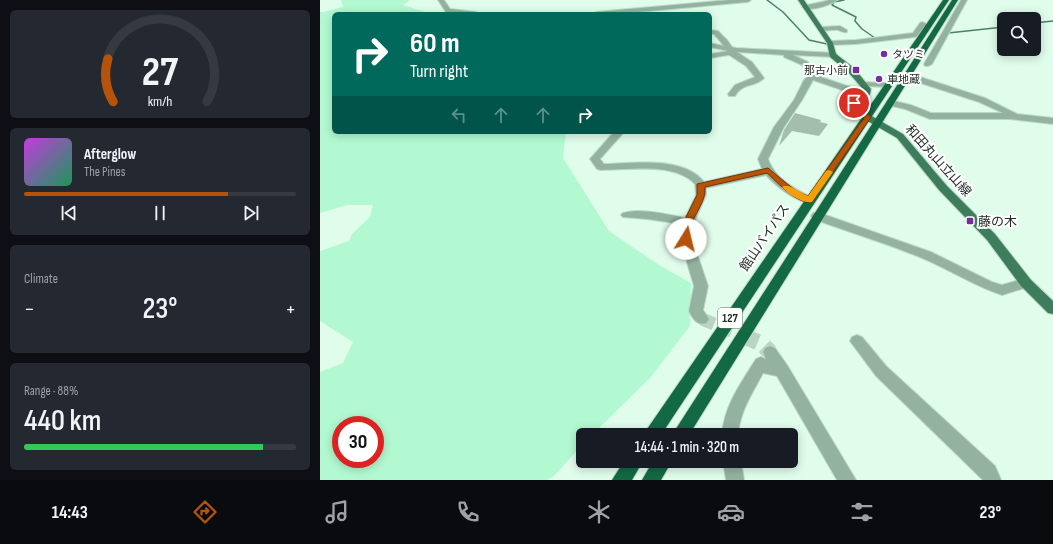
<!DOCTYPE html>
<html lang="en">
<head>
<meta charset="utf-8">
<style>
  :root { --surface:#171b24; --page:#242831; --text:#f1f3f6; --muted:#9ea1a6; --line:#363941; --accent:#b45309 }
  body { margin:0; font-family:"Sofia Sans Condensed","Noto Sans JP",sans-serif; background:var(--page); color:var(--text); height:100vh; display:flex; flex-direction:column; font-size:15px; white-space:nowrap }
  * { box-sizing:border-box; margin:0 }
  p { font-size:13px; color:var(--muted) }
  .icon { flex:none; width:22px; height:22px; fill:none; stroke:currentColor; stroke-width:2; stroke-linecap:round; stroke-linejoin:round }
  .map { position:relative; flex:1; overflow:hidden }
  .sheet { display:flex; flex-direction:column; gap:10px; padding:10px; background:#0d0f14; width:320px }
  .sheet>* { flex:none }
  .hud { position:absolute; left:12px; top:12px; width:380px; height:122px; border-radius:6px; box-shadow:0 2px 10px #0003; background:#00695c; color:#fff; overflow:hidden }
  .tools { position:absolute; left:677px; top:12px; display:grid; gap:8px }
  .tools a { display:grid; place-items:center; width:44px; height:44px; border-radius:6px; background:var(--surface); box-shadow:0 2px 10px #0003; font-size:20px }
  .speed { position:absolute; left:12px; top:416px; display:flex; gap:8px; font-size:20px; font-weight:700; text-align:center }
  .speed>* { display:grid; place-content:center; width:52px; height:52px; border-radius:50%; background:var(--surface); box-shadow:0 2px 10px #0003; line-height:1 }
  .speed .limit { border:6px solid #d22; background:#fff; color:#111 }
  .pin { position:absolute; display:grid; place-items:center; width:34px; height:34px; color:#fff; margin:-17px; border:2px solid #fff; border-radius:50%; box-shadow:0 1px 4px #0007 }
  .me { position:absolute; width:44px; margin:-22px; rotate:9deg; stroke-linejoin:round; filter:drop-shadow(0 0 3px #0008) }
  .turn { display:flex; align-items:center; gap:14px; height:84px; padding:0 12px; font-size:18px }
  .turn .icon { width:52px; height:52px; stroke-width:2.5 }
  .turn b { display:block; font-size:28px; line-height:34px }
  .lanes { display:flex; align-items:center; height:38px; padding:0 12px; background:#0003; justify-content:center; gap:20px; direction:ltr }
  .lanes .off { opacity:.35 }
  .big { font-size:30px; font-weight:600; line-height:1.1 }
  .sheet .widget { flex:1; display:flex; flex-direction:column; justify-content:center; gap:6px; min-width:0; padding:0 14px; border-radius:6px; background:var(--page) }
  .sheet .dial { align-items:center; gap:0 }
  .dial svg { height:104px; overflow:visible; fill:none; stroke:var(--line); stroke-width:7; stroke-linecap:round; text-anchor:middle }
  .dial text { fill:var(--text); stroke:none }
  .song { display:flex; align-items:center; gap:12px }
  .cover { width:48px; height:48px; border-radius:6px; background:linear-gradient(135deg,hsl(290 70% 55%),hsl(150 70% 35%)) }
  .played { height:4px; border-radius:2px; background:linear-gradient(90deg,var(--accent) 75%,var(--line) 75%) }
  .keys { display:flex; justify-content:space-around; direction:ltr }
  .heat { display:flex; justify-content:space-between; align-items:center; font-size:22px; direction:ltr }
  .charge { height:6px; border-radius:3px; background:linear-gradient(90deg,#34c759 88%,var(--line) 0) }
  .trip { position:absolute; left:256px; top:428px; width:222px; height:40px; border-radius:6px; background:var(--surface); box-shadow:0 2px 10px #0003; font-weight:600; line-height:40px; text-align:center }
  .dock { display:flex; height:64px; justify-content:space-around; align-items:center; background:#090b0e; color:var(--muted) }
  .dock .icon { width:28px; height:28px }
  .dock .on { color:var(--accent) }
  .dock b { font-size:18px; color:var(--text) }
  main { display:flex; flex:1; min-height:0 }
  .map>svg:first-child { display:block }
  .green { fill:#b2f9d1; fill-rule:evenodd }
  .lines { fill:none; stroke-linecap:round; stroke-linejoin:round }
  .stream { stroke:#4a8265; stroke-width:1.5 }
  .building { fill:#a3beae }
  .minor-tunnel-far1 { stroke:#bad3c4; stroke-width:13; stroke-dasharray:13 6; stroke-linecap:butt }
  .minor-tunnel { stroke:#bad3c4; stroke-width:16; stroke-dasharray:16 8; stroke-linecap:butt }
  .minor-casing { stroke:#bed7c8; stroke-width:2 }
  .major-casing { stroke:#bed7c8; stroke-width:2 }
  .highway-casing { stroke:#bed7c8; stroke-width:2 }
  .minor { fill:#93b3a0; fill-rule:evenodd }
  .major { fill:#3e7d5c; fill-rule:evenodd }
  .highway { fill:#136944; fill-rule:evenodd }
  .route { fill:#b45309; stroke:#753606 }
  .slow { fill:#f59e0b }
  .poi-dot { fill:#752ea2; stroke:#fff; stroke-width:1.5 }
  .labels { text-anchor:middle; stroke-width:4; stroke-linejoin:round; paint-order:stroke }
  .far-poi-label { font-size:11px; fill:#232d27; stroke:#fff; text-anchor:start }
  .shield { fill:#fff; stroke:#656c68; stroke-width:1 }
  .shield-label { font-size:12px; font-weight:bold; fill:#232d27 }
  .street-label { font-size:13px; fill:#232d27; stroke:#fff }
  .poi-label { font-size:13px; fill:#232d27; stroke:#fff; text-anchor:start }
</style>
</head>
<body>
<main>
<section class="sheet">
<div class="widget dial"><svg viewBox="0 0 100 80">
<path d="M14 69A42 42 0 1 1 86 69"/>
<path d="M14 69A42 42 0 0 1 10 36" stroke="#b45309"/>
<text x="50" y="56" font-size="32" font-weight="700">27</text>
<text x="50" y="72" font-size="11">km/h</text>
</svg></div>
<div class="widget">
<div class="song"><i class="cover"></i><div><b>Afterglow</b><p>The Pines</p></div></div>
<div class="played"></div>
<div class="keys"><svg class="icon" aria-label="previous" viewBox="0 0 24 24"><path d="M18 5L8 12l10 7zM5 5v14"/></svg><svg class="icon" aria-label="pause" viewBox="0 0 24 24"><path d="M8 5v14M16 5v14"/></svg><svg class="icon" aria-label="next" viewBox="0 0 24 24"><path d="M6 5l10 7-10 7zM19 5v14"/></svg></div>
</div>
<div class="widget"><p>Climate</p>
<div class="heat"><a>−</a><b class="big">23°</b><a>+</a></div>
</div>
<div class="widget"><p>Range · 88%</p><b class="big">440 km</b><div class="charge"></div></div>
</section>
<div class="map">
<svg width="733" height="480" viewBox="0 0 733 480">
  <rect width="100%" height="100%" fill="#e0fceb"/>
  <path class="green" d="M21,0H90L83,5L105,12L106,14H14V132H246L243,158L289,231L339,265L371,283L370,326L330,378L272,435H263V444L234,476L227,480H0V372L23,363L33,342L0,321V251L29,241L32,234L50,217L53,205H27L0,213V12H4L23,7ZM21,425H55V459H21Z"/>
  <g class="lines">
    <path class="stream" d="M447,0L463,12L489,40L507,44
      M524,0L514,2L512,5L536,17L535,21L542,29L555,38
      M714,23L733,21
      M628,33L684,27"/>
  </g>
  <path class="building" d="M475,113L501,120L500,122L508,124L499,136L472,131L459,146L464,130Z"/>
  <g class="lines">
    <path class="minor-tunnel-far1" d="M382,319L426,337"/>
    <path class="minor-tunnel" d="M423,336L442,344L450,352"/>
    <g class="minor-casing">
      <path id="minor" d="M118,0H124L130,9L156,12L159,14L126,12Z
        M409,0H431L428,2L296,14H273L276,12Z
        M509,0H517C509,6 490,12 482,7C487,4 501,3 509,0Z
        M641,0H647L612,64L608,66H605L604,64Z
        M602,22L612,26L609,28L604,27L597,36L595,37L536,44L510,45L507,43L510,41L536,40L593,33L600,23Z
        M520,26L527,30V32C523,33 522,31 518,30C511,29 504,33 498,29L501,27Z
        M390,30L398,31L407,40L412,47L416,48L516,53L517,55L513,57L473,55L488,62L495,75L548,93L549,95L548,97H542L493,80L482,100L464,127L448,159C455,179 475,189 493,198L494,200L493,202C479,206 454,184 446,175L386,188V195L372,227V239L388,286L383,310L389,319L387,323C377,326 373,319 369,311L374,286L360,239L361,224L327,219L303,217L301,215L303,213C322,208 345,214 365,218L376,195L375,184C354,162 309,170 281,170L277,169L270,159L294,132H304L280,159L284,164C313,163 364,156 384,182L442,169L438,159L454,127L474,100L484,80L488,76L482,65L464,57V55L417,52L432,62L444,78C434,88 423,82 415,96H409L408,94L415,85L435,77L426,66L409,55L390,58V54L408,51L390,47V43L404,46L394,34H390Z
        M585,74H591L665,98L697,114L733,118V124L690,119H610L585,109L567,105L566,103L567,101L570,100L591,105L611,113H683L659,102L585,78Z
        M541,82L567,83L571,85L567,87L544,86H541Z
        M497,212L611,252L672,282L682,285L706,278L711,280L713,283L711,286L682,295C654,286 629,269 602,258C566,243 529,232 493,219L491,216L493,213Z
        M537,335L542,337L566,366L675,466L681,480H663L556,376L530,341L532,337Z
        M450,346L455,348L467,365L536,480H517L457,376L443,373C432,394 420,411 418,435H402C404,406 421,383 436,359L441,357L446,359L443,352L445,348Z
        M403,461H421L424,480H406Z"/>
    </g>
    <g class="major-casing">
      <path id="major" d="M478,0H484L513,43L516,54L534,68L551,89L550,94L538,105L550,115L583,134L627,186L675,234L711,280L733,301V314L728,313L701,286L667,240L619,190L577,138L544,119L531,108L530,103L543,91V89L528,72L510,57L507,43Z"/>
    </g>
    <g class="highway-casing">
      <path id="highway" d="M623,0H629L341,435H323Z
        M632,0H638L369,435H352Z
        M304,461H323L312,480H292Z
        M333,461H352L341,480H322Z"/>
    </g>
    <use href="#minor" class="minor"/>
    <use href="#major" class="major"/>
    <use href="#highway" class="highway"/>
  </g>
  <path class="route" d="M532,102H536L537,106L551,117L492,202C478,205 457,182 447,173L385,187C386,202 375,212 371,226C369,231 372,236 369,241H363L361,227L377,195V184L448,168L476,191L488,196L544,118L531,108Z"/>
  <path class="slow" d="M509,170L513,172L492,202C483,204 468,194 462,187L464,186H469L488,196L506,171Z"/>
  <g class="poi-dot">
    <circle cx="564" cy="54" r="4"/>
    <rect x="532" y="66" width="8" height="8" rx="2"/>
    <circle cx="559" cy="79" r="4"/>
    <rect x="646" y="217" width="8" height="8" rx="2"/>
  </g>
  <g class="labels">
    <g class="far-poi-label">
      <text x="572" y="58">タツミ</text>
      <text x="528" y="74" text-anchor="end">那古小前</text>
      <text x="567" y="83">車地蔵</text>
    </g>
    <rect class="shield" x="398" y="308" width="24" height="20" rx="3"/>
    <g class="shield-label">
      <text x="410" y="322">127</text>
    </g>
    <g class="street-label">
      <text transform="translate(619 160) rotate(48)" y="5">和田丸山立山線</text>
      <text transform="translate(444 237) rotate(-56)" y="5">館山バイパス</text>
    </g>
    <g class="poi-label">
      <text x="658" y="226">藤の木</text>
    </g>
  </g>
</svg>
<div class="tools">
<a><svg class="icon" aria-label="search" viewBox="0 0 24 24"><circle cx="10" cy="10" r="6"/><path d="M15 15l6 6"/></svg></a>
</div>
<div class="speed"><div class="limit">30</div></div>
<div class="pin" style="left:534px;top:103px;background:#d93025"><svg class="icon" aria-label="arrive" viewBox="0 0 24 24"><path d="M6 21V4h12l-3 4 3 4H6"/></svg></div>
<svg class="me" style="left:366px;top:239px" viewBox="-20 -20 40 40"><circle r="19" fill="#fff"/><path d="M0-13L10 11 0 6-10 11z" fill="#b45309"/></svg>
<div class="trip">14:44 · 1 min · 320 m</div>
<div class="hud">
<div class="turn"><svg class="icon" aria-label="right" viewBox="0 0 24 24"><path d="M7 20v-9h11M14 6l5 5-5 5"/></svg><div><b>60 m</b>Turn right</div></div>
<div class="lanes"><svg class="icon off" aria-label="left" viewBox="0 0 24 24"><path d="M17 20v-9H6M10 6l-5 5 5 5"/></svg><svg class="icon off" aria-label="ahead" viewBox="0 0 24 24"><path d="M12 20V5M6 11l6-6 6 6"/></svg><svg class="icon off" aria-label="ahead" viewBox="0 0 24 24"><path d="M12 20V5M6 11l6-6 6 6"/></svg><svg class="icon" aria-label="right" viewBox="0 0 24 24"><path d="M7 20v-9h11M14 6l5 5-5 5"/></svg></div>
</div>
</div>
</main>
<nav class="dock">
<b>14:43</b>
<svg class="icon on" aria-label="directions" viewBox="0 0 24 24"><path d="M12 3l9 9-9 9-9-9zM9 14v-3h6M13 9l2 2-2 2"/></svg>
<svg class="icon" aria-label="music" viewBox="0 0 24 24"><path d="M9 18V5l10-2v13"/><circle cx="6" cy="18" r="3"/><circle cx="16" cy="16" r="3"/></svg>
<svg class="icon" aria-label="phone" viewBox="0 0 24 24"><path d="M5 4h4l2 5-3 2q2 4 5 5l2-3 5 2v4C11 20 4 13 5 4z"/></svg>
<svg class="icon" aria-label="climate" viewBox="0 0 24 24"><path d="M12 3v18M4 7l16 10M4 17L20 7"/></svg>
<svg class="icon" aria-label="car" viewBox="0 0 24 24"><path d="M5 17H2v-5l4-1 3-4h7l3 4 3 1v5h-3M9 17h6M6 11h13"/><circle cx="7" cy="17" r="2"/><circle cx="17" cy="17" r="2"/></svg>
<svg class="icon" aria-label="filters" viewBox="0 0 24 24"><path d="M4 7h16M4 17h16"/><circle cx="9" cy="7" r="2"/><circle cx="15" cy="17" r="2"/></svg>
<b>23°</b>
</nav>
</body>
</html>
